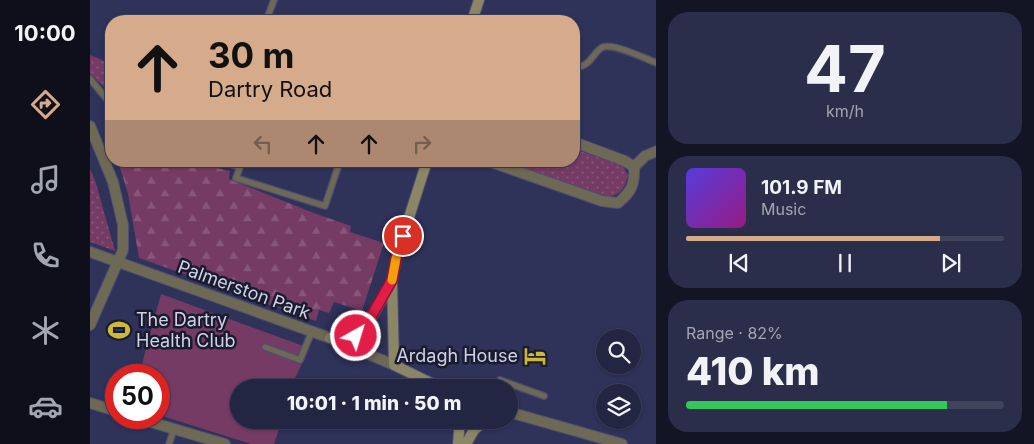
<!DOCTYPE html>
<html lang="en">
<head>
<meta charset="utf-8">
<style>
  :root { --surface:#232643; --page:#2b2e4a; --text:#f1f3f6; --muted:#a3a5b2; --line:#40435c; --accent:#d6ab8b }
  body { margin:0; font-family:Inter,sans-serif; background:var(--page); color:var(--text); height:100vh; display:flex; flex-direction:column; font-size:19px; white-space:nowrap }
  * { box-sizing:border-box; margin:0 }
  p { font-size:16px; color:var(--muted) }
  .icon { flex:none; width:28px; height:28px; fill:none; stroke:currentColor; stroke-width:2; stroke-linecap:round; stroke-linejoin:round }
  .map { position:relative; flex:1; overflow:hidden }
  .sheet { display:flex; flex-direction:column; gap:12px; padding:12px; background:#131525; width:378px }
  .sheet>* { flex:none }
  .banner { position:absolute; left:15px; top:15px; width:475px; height:152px; border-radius:20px; box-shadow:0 1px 4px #0004,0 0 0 1px var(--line); background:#d6ab8b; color:#111; overflow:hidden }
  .buttons { position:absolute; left:506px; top:329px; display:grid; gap:10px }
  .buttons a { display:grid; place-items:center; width:45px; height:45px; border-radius:50%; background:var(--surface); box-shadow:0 1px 4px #0004,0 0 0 1px var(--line); font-size:25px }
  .speed { position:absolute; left:15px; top:364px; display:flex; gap:10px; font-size:25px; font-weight:700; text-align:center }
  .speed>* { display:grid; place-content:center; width:65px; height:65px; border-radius:50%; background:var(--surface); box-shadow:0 1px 4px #0004,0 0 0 1px var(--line); line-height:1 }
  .speed .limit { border:8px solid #d22; background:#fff; color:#111 }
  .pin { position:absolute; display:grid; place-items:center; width:42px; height:42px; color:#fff; margin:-21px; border:2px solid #fff; border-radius:50%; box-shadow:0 1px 5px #0007 }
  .me { position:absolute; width:55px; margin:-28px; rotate:39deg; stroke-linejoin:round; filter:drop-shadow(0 0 4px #0008) }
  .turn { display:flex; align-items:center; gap:18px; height:105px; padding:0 20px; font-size:22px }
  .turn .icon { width:65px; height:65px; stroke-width:2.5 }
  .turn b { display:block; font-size:35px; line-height:42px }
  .lanes { display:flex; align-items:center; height:48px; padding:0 20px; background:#0003; justify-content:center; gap:25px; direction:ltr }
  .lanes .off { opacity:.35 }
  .big { font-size:38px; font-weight:800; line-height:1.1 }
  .sheet .tile { flex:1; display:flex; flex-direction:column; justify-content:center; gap:8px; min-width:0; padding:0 18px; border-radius:20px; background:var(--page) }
  .sheet .dial { align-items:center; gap:0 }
  .dial b { font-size:65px; line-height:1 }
  .song { display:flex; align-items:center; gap:15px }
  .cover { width:60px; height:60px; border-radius:8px; background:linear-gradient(135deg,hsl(250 70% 55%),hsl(310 70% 35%)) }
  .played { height:5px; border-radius:2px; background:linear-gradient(90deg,var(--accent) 80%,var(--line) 80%) }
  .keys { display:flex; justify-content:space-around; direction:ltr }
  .charge { height:8px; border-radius:4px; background:linear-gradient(90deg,#34c759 82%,var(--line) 0) }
  .trip { position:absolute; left:140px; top:379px; width:288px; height:50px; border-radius:25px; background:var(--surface); box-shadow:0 1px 4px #0004,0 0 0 1px var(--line); font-weight:800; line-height:50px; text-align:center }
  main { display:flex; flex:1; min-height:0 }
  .dock { display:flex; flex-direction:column; width:90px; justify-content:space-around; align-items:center; background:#0e0f1b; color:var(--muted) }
  .dock .icon { width:35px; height:35px }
  .dock .on { color:var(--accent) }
  .dock b { font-size:22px; color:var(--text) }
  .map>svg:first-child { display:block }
  .grass { fill:url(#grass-dots) }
  .forest { fill:url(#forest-firs) }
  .pitch { fill:#753b64 }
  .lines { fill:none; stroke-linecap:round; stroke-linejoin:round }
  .service-casing { stroke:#4c4f73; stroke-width:8 }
  .minor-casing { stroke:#4c4f73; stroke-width:12 }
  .tertiary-casing { stroke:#4c4f73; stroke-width:12 }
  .secondary-casing { stroke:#4c4f73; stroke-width:12 }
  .service { stroke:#6d6955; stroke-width:5.5 }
  .minor { stroke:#6d6955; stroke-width:10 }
  .tertiary { stroke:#6d6955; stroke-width:10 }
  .secondary { stroke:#8b8665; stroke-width:10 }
  .route-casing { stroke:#92132f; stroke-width:12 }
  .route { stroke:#e11d48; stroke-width:9 }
  .slow { stroke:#f59e0b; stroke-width:9 }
  .labels { text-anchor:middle; stroke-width:5; stroke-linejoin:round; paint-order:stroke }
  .street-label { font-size:18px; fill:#ced2eb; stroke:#1a1c2e }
  .poi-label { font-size:18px; fill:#ced2eb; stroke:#1a1c2e; text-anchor:start }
</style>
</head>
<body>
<main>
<nav class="dock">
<b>10:00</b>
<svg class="icon on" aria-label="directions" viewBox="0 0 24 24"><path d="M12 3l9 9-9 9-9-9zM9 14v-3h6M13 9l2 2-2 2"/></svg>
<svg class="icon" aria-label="music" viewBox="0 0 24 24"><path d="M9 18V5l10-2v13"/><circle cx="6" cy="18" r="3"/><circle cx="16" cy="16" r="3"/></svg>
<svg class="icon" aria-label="phone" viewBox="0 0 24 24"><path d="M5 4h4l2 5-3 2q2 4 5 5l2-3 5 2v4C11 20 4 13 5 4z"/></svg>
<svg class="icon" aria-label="climate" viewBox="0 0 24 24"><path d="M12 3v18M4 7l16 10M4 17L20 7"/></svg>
<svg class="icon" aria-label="car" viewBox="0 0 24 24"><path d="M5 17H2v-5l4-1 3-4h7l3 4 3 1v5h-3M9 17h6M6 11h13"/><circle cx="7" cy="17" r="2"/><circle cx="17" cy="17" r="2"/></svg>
</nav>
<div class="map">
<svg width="567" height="444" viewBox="0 0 567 444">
  <defs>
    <pattern id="grass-dots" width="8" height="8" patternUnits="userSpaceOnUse" patternTransform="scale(1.25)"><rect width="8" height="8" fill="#753b64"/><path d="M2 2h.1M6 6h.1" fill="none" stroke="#87567a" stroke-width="1.8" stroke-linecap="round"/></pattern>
    <pattern id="forest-firs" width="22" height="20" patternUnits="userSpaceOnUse" patternTransform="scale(1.25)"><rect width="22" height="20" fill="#753b64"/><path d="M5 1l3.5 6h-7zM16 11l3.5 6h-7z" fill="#87567a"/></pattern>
  </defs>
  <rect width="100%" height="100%" fill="#2f3259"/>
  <path class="grass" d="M0,55L21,64V93L0,74Z
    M484,149L532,165L538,175C534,189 531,196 515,197L414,161H484Z
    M0,169L5,180L25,251L0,242Z"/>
  <path class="forest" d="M28,161H97L140,171L139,179L221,212L261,226L260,232L294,243L272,311L244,302L239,313L229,310L226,321L49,258L38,194Z"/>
  <path class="pitch" d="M71,294L219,348L201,387L149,388V420H192L184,444H161L69,415V375H49Z"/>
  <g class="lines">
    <g class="service-casing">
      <path id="service" d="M176,21L184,0
        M484,68C502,65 499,58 511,48C521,41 555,59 567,63
        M0,79L21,104
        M131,161L150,167
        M152,161L146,178L235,206L250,161
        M175,347L210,360L222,331
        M408,388L410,380L454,396
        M79,444L84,429"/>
    </g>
    <g class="minor-casing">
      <path id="minor" d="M0,126L23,182L33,225V250L0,325
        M398,161L512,201L528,203C541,192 545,185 544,167L535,161L484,142
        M544,167L555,156L567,151
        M0,403L26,411
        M47,418L135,444"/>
    </g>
    <g class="tertiary-casing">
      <path id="tertiary" d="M0,252L240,338L304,365
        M419,412L532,444"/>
    </g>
    <g class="secondary-casing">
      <path id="secondary" d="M382,21L389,0
        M337,161L307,255L302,280L304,365L351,388
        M240,338L266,336L275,329L302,281
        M419,413H422
        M368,444L370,420
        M376,444L384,430L395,420"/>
    </g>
    <use href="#service" class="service"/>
    <use href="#minor" class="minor"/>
    <use href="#tertiary" class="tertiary"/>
    <use href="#secondary" class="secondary"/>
  </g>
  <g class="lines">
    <g class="route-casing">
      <path id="route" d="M266,336L274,329L302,280L307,254L313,236"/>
    </g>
    <use href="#route" class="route"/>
    <path class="slow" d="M302,280L306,258"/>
  </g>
  <defs>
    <g id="stadium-bare" transform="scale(1.725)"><path d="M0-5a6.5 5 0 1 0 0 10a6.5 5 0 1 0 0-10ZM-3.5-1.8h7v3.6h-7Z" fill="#ceb837" stroke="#1a1c2e" stroke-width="2.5" paint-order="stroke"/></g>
    <g id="hotel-bare" transform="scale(1.725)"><path d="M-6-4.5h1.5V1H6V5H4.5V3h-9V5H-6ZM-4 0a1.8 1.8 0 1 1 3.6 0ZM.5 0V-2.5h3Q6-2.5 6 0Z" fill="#ceb837" stroke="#1a1c2e" stroke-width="2.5" paint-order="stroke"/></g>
  </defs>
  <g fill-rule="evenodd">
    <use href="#stadium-bare" x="29" y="330"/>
    <use href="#hotel-bare" x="445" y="356"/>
  </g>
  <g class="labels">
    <g class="street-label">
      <text transform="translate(154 290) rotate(20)" y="6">Palmerston Park</text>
    </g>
    <g class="poi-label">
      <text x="46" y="326">The Dartry<tspan x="46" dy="21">Health Club</tspan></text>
      <text x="428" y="362" text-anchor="end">Ardagh House</text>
    </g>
  </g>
</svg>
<div class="buttons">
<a><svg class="icon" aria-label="search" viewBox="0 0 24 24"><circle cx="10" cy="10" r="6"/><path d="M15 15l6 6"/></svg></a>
<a><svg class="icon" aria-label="layers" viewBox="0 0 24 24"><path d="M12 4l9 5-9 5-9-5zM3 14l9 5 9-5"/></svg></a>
</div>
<div class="speed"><div class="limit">50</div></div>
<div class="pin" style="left:313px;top:236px;background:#d93025"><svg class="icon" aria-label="arrive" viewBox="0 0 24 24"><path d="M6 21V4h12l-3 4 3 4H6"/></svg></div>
<svg class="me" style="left:266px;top:336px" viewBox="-20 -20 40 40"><circle r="17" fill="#e11d48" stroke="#fff" stroke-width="3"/><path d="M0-11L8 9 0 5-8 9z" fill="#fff"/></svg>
<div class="trip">10:01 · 1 min · 50 m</div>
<div class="banner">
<div class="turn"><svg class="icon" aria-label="ahead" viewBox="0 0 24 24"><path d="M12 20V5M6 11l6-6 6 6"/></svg><div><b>30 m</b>Dartry Road</div></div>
<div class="lanes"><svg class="icon off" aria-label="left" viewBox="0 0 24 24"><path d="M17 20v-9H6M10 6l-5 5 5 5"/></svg><svg class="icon" aria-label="ahead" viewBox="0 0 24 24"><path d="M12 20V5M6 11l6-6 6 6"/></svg><svg class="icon" aria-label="ahead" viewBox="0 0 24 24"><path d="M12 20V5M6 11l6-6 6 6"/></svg><svg class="icon off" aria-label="right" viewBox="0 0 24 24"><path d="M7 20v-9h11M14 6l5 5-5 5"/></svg></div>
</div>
</div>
<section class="sheet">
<div class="tile dial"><b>47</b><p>km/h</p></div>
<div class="tile">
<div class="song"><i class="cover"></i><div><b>101.9 FM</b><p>Music</p></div></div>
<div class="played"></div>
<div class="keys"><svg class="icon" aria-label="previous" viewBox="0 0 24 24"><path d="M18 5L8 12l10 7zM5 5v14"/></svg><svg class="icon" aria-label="pause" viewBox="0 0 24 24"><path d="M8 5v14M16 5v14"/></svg><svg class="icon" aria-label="next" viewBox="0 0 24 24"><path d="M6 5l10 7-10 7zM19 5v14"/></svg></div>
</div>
<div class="tile"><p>Range · 82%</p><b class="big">410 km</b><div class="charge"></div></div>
</section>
</main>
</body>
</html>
